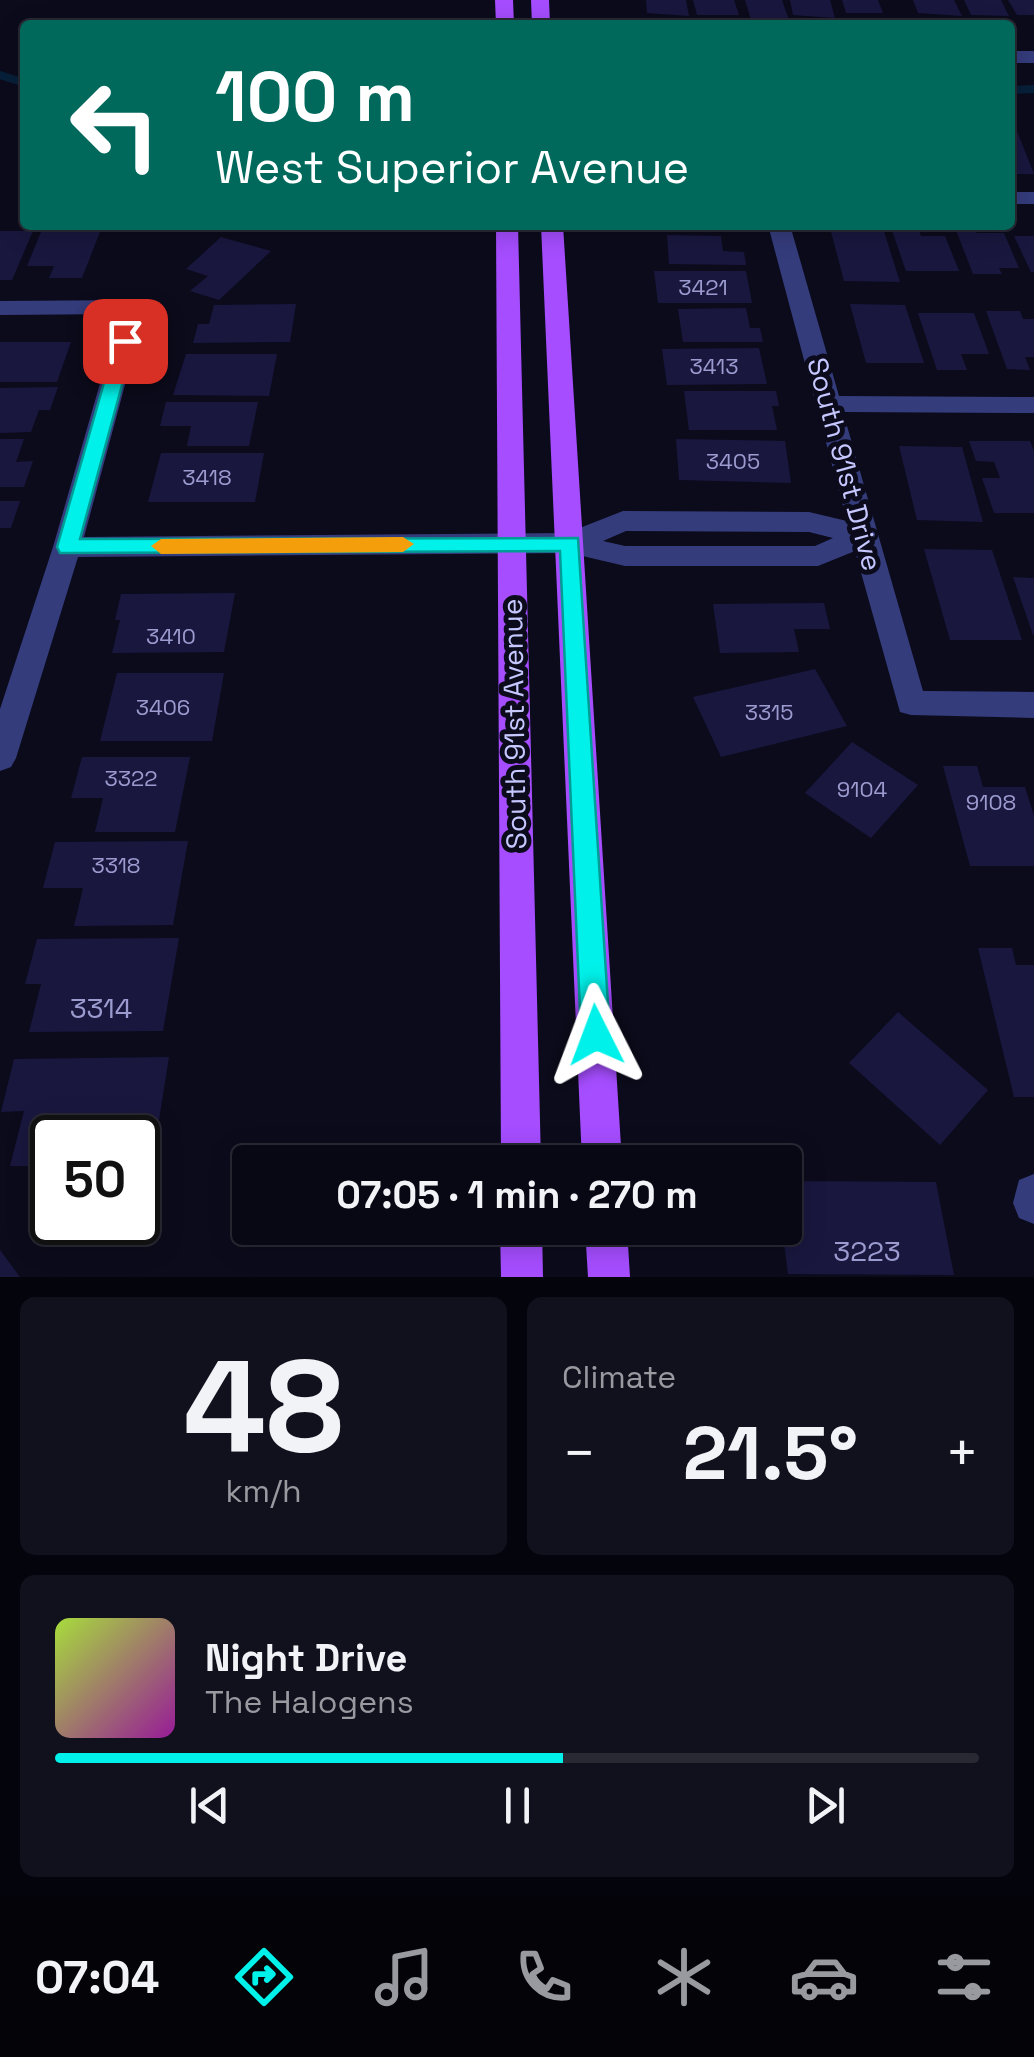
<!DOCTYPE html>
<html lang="en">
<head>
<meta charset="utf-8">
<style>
  :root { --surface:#080815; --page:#11111e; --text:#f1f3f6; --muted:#989aa0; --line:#292934; --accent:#00f1e9 }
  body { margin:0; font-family:"Space Grotesk",sans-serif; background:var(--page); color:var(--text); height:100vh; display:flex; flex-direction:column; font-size:38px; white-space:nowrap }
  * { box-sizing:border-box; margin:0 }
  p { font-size:32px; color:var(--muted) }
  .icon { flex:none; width:55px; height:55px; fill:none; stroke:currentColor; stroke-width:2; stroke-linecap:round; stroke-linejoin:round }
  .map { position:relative; height:1277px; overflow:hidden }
  .sheet { display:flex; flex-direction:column; gap:20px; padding:20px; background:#04040c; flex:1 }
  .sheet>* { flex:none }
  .top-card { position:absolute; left:20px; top:20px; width:995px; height:210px; border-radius:10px; box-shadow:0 5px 25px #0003,0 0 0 2px var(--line); background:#00695c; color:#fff; overflow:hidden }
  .speed { position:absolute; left:30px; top:1115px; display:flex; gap:20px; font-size:50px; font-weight:700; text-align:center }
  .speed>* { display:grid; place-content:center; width:130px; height:130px; border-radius:50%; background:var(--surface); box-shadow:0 5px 25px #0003,0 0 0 2px var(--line); line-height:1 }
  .speed .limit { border:5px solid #111; border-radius:15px; background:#fff; color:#111 }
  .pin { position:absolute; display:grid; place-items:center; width:85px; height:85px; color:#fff; margin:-42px; border-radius:20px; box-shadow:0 5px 15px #0006 }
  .me { position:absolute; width:110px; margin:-55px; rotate:357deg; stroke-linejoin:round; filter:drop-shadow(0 0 8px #0008) }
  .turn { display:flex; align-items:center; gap:35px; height:210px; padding:0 30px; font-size:45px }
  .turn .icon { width:130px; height:130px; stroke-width:2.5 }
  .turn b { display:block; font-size:70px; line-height:85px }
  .big { font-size:75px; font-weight:700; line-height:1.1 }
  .sheet .card { flex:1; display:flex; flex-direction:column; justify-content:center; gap:15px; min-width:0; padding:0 35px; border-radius:15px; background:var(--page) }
  .sheet .dial { align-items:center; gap:0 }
  .dial b { font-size:130px; line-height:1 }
  .song { display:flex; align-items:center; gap:30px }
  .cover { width:120px; height:120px; border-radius:15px; background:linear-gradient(135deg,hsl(80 70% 55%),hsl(300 70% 35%)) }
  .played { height:10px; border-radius:5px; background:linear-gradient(90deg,var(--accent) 55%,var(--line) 55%) }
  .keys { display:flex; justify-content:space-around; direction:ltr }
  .heat { display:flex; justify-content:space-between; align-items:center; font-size:55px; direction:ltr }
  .sheet .tiles { flex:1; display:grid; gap:20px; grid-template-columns:1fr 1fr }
  .card:last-child { grid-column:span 2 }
  .trip { position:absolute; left:232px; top:1145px; width:570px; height:100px; border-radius:10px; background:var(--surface); box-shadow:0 5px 25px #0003,0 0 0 2px var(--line); font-weight:700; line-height:100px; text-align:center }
  .dock { display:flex; height:160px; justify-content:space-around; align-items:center; background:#030308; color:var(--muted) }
  .dock .icon { width:70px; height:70px }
  .dock .selected { color:var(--accent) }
  .dock b { font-size:45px; color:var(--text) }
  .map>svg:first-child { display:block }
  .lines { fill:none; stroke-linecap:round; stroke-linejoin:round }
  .stream { stroke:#072039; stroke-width:8 }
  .building { fill:#19173e }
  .minor { fill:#353c7c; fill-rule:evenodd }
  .major { fill:#a54dff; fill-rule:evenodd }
  .route { fill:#00f1e9; stroke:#009d97; stroke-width:2.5 }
  .slow { fill:#f59e0b }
  .labels { text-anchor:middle; stroke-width:10; stroke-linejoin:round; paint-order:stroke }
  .number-label { font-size:22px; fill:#9b9bcf }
  .street-label { font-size:28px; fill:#c6c7ff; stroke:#0b0b1c }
  .near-number-label { font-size:28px; fill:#9b9bcf }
</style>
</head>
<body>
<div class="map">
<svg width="1034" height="1277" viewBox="0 0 1034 1277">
  <rect width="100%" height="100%" fill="#0b0b1c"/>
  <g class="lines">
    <path class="stream" d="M0,75L25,83
      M1010,90L1034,89"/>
  </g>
  <path class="building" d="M646,0H686L689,16L647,13Z
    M693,0H734L739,15H697Z
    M745,0H782L789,20H751Z
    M790,0H830L835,18L793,15Z
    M842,0H878L883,13H846Z
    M913,0H954L962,16L918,13Z
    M964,0H1001L1009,16L971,15Z
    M1008,0H1034V15H1017Z
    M1010,131H1017L1034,174H1010Z
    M638,225H720L722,231H639Z
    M890,225H917L921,236H945L959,271H906Z
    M954,225H973L976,233H1004L1019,268H999L1002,274H973Z
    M830,228H883L900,282L844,281Z
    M0,231H33L12,280H0Z
    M41,232H100L82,278H49L54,266H27Z
    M667,235L721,236L723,251L744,252L746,265L669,264Z
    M1014,236H1034V272H1031Z
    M221,237L271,251L219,300L190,291L208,276L186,269Z
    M654,271H746L752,303H658Z
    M296,304L290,342L193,343L198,324H209L214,305Z
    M850,304L905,305L924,363H866Z
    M746,308L750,328H760L763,342H683L678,309Z
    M986,311H1020L1023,319H1034V357H1025L1030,370L1007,369Z
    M918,313H974L989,354H961L967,370H937Z
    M0,342H71L57,382H0Z
    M759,348L767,384L667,385L662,349Z
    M186,354H277L269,396L173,395Z
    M58,387L50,410H39L31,432L0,433V388Z
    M684,391H776L779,406H772L777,430H689Z
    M166,402H258L249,446H187L191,426H160Z
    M0,439H24L16,462L33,461L24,487H0Z
    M676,439L785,441L791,483L679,480Z
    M969,441H1030L1034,451V513H994L982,478H1000L994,462L976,461Z
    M899,446L962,447L983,522L917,520Z
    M161,453H264L255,502H148Z
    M0,501H20L11,528H0Z
    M924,549L992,550L1022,640H950Z
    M1013,577L1034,578V635H1033Z
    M235,593L224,652L112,653L120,620H115L121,594Z
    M824,603L830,629H794L799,652L720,653L713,604Z
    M815,669L847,726L721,757L693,697Z
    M117,673H224L212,741H100Z
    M852,742L918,785L871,838L805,793Z
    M82,757H190L175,832H95L103,798H71Z
    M943,766H977L983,787H1025L1034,816V866H970Z
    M188,841L173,925L74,926L83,888H43L55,842Z
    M179,938L163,1031L29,1032L41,984H25L37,939Z
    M978,948H1012L1016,965H1034V1097H1014Z
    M898,1012L988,1090L940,1145L849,1063Z
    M169,1057L152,1164H138V1138H52V1166H10L24,1111L1,1112L14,1059Z
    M785,1181L936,1182L954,1275L788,1274L782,1228Z
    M0,1250L20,1277H0Z"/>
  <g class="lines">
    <path class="minor" d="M1010,51H1034V63H1010Z
      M1010,192H1034V204H1010Z
      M768,225H790L839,396L1034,397V413L843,412L923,691L1034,692V718L911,715L900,712L855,551L818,566H625L570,553L78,557L16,758L11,767L0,771V709L53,547L120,314L0,315V301L134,300L146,307L84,537L567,533L623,511L809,512L847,521ZM626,531L809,532L833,538L815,546H625L603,541Z
      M1034,1174V1224L1019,1218L1013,1203L1019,1180Z"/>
    <path class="major" d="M495,0H513L514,25H496Z
      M531,0H549L550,25H532Z
      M496,225H518L541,1162H501Z
      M541,225H563L622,1162H582Z
      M500,1228H542L543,1277H501Z
      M585,1228H627L630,1277H588Z"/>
  </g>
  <path class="route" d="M125,336L134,341L80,539L578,538L610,1035L606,1045L596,1049L585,1045L581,1035L560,551L60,553L57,547L116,341Z"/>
  <path class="slow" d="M403,537L414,544L403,552L161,554L151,546L161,539Z"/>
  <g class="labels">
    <g class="number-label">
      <text x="703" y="295">3421</text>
      <text x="714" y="374">3413</text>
      <text x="733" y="469">3405</text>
      <text x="207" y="485">3418</text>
      <text x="171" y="644">3410</text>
      <text x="163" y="715">3406</text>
      <text x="769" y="720">3315</text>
      <text x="131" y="786">3322</text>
      <text x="862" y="797">9104</text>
      <text x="991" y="810">9108</text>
      <text x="116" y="873">3318</text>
    </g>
    <g class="street-label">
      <text transform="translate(845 464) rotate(75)" y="10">South 91st Drive</text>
      <text transform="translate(514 724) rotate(-91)" y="10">South 91st Avenue</text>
    </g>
    <g class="near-number-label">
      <text x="101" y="1018">3314</text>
      <text x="867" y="1261">3223</text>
    </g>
  </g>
</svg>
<div class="speed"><div class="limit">50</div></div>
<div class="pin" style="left:125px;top:341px;background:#d93025"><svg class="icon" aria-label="arrive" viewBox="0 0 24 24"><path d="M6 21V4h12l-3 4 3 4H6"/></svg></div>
<svg class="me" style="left:596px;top:1035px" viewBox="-20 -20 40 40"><path d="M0-17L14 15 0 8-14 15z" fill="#00f1e9" stroke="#fff" stroke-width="4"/></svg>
<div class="trip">07:05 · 1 min · 270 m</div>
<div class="top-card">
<div class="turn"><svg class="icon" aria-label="left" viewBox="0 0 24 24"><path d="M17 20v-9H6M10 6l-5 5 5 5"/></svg><div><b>100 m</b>West Superior Avenue</div></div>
</div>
</div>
<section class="sheet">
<div class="tiles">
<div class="card dial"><b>48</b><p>km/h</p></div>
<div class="card"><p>Climate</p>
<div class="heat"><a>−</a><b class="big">21.5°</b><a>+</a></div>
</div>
<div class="card">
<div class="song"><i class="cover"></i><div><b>Night Drive</b><p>The Halogens</p></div></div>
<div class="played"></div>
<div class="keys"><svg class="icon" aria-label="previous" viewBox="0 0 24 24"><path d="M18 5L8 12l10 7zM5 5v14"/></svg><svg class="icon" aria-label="pause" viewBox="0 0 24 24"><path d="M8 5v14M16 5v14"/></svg><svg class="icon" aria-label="next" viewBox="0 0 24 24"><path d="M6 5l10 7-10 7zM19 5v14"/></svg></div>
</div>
</div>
</section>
<nav class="dock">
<b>07:04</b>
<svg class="icon selected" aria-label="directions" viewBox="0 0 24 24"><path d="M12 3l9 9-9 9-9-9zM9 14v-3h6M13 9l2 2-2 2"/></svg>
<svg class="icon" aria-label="music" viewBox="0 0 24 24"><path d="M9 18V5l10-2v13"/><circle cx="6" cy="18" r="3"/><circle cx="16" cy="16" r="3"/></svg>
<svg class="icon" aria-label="phone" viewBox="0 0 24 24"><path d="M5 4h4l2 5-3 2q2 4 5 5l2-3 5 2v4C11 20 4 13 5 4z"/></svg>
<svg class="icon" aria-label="climate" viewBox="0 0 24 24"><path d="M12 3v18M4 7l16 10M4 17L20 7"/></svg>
<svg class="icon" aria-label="car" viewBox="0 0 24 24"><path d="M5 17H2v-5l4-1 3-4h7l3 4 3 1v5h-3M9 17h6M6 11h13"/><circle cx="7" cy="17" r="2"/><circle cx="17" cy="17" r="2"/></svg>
<svg class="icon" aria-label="filters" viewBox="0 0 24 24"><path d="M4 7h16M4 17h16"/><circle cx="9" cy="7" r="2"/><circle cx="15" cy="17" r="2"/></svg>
</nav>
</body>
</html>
